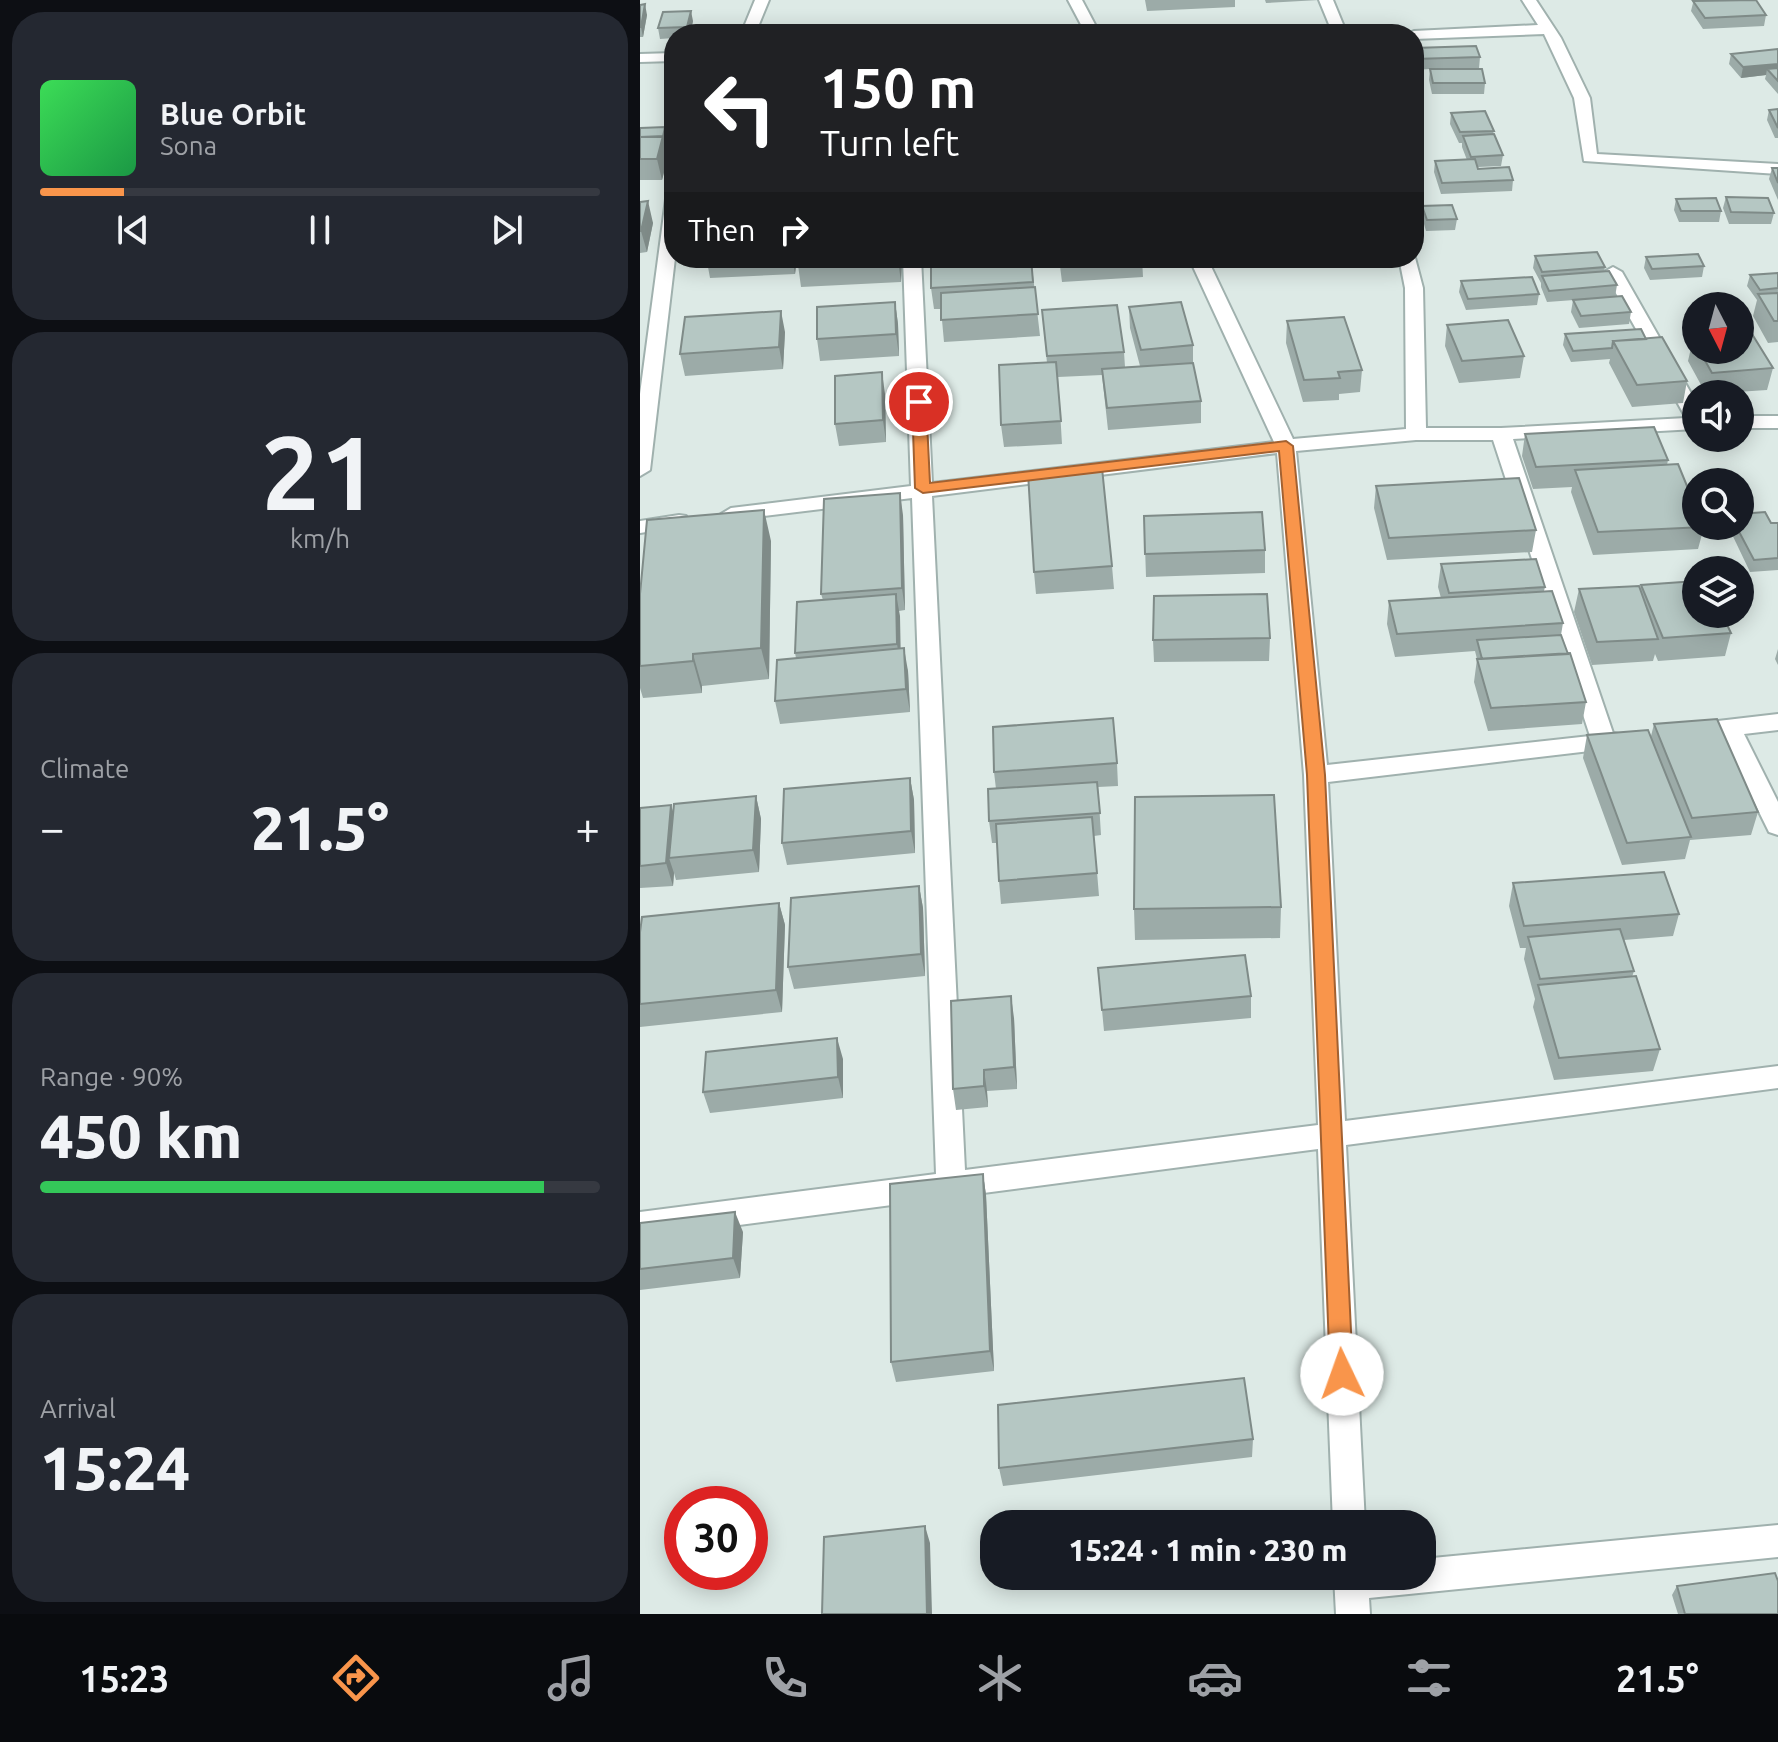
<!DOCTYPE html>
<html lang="en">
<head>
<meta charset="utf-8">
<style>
  :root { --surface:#171b24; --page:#242831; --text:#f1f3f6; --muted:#9ea1a6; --line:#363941; --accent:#f9954b }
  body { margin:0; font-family:Ubuntu,sans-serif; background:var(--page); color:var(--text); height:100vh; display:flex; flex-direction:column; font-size:30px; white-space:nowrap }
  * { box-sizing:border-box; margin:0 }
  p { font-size:26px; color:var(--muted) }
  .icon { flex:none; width:44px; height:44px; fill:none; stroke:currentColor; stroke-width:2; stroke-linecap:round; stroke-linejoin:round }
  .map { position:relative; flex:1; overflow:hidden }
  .sheet { display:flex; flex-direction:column; gap:12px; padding:12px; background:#0d0f14; width:640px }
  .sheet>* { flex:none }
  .guide { position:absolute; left:24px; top:24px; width:760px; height:244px; border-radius:32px; box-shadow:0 4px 20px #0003; background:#202124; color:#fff; overflow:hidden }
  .needle { width:52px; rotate:174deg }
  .buttons { position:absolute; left:1042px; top:292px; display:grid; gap:16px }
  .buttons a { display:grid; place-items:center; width:72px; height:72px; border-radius:50%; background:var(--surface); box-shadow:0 4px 20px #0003; font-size:40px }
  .speed { position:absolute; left:24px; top:1486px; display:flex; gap:16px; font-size:40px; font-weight:700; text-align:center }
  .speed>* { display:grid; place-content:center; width:104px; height:104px; border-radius:50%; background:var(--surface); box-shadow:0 4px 20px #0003; line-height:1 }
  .speed .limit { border:12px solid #d22; background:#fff; color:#111 }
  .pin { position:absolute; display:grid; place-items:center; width:68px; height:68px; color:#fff; margin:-34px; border:4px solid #fff; border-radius:50%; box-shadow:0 2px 8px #0007 }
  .me { position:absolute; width:88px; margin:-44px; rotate:357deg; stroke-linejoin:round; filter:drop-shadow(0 0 6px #0008) }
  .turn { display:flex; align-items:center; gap:28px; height:168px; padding:0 24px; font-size:36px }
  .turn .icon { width:104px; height:104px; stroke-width:2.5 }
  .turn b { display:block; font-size:56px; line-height:68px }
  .then { display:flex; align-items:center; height:76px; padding:0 24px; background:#0003; gap:16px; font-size:30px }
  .big { font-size:60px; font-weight:800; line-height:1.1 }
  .sheet .tile { flex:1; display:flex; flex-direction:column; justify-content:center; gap:12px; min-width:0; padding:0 28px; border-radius:32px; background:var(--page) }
  .sheet .dial { align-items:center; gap:0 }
  .dial b { font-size:104px; line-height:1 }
  .song { display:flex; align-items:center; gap:24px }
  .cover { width:96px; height:96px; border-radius:12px; background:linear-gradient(135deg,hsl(130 70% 55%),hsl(140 70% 35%)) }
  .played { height:8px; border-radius:4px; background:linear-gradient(90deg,var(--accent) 15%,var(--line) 15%) }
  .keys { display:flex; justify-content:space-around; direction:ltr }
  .heat { display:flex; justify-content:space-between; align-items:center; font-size:44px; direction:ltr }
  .charge { height:12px; border-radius:6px; background:linear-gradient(90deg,#34c759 90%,var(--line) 0) }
  .trip { position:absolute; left:340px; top:1510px; width:456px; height:80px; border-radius:32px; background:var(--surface); box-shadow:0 4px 20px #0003; font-weight:800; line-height:80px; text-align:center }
  .menu { display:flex; height:128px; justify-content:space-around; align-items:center; background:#090b0e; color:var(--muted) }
  .menu .icon { width:56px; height:56px }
  .menu .on { color:var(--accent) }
  .menu b { font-size:36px; color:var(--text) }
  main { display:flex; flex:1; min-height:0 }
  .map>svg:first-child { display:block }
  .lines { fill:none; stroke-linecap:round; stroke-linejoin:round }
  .street-casing { stroke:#a0b1ae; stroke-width:4 }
  .street { fill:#fff; fill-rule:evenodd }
  .wall { fill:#9caba8 }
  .shaded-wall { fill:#7f8b88 }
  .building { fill:#b5c7c3; stroke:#7f8b88; stroke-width:2 }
  .route { fill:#f9954b; stroke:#a26131; stroke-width:2 }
</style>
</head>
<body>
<main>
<section class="sheet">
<div class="tile">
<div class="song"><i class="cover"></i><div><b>Blue Orbit</b><p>Sona</p></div></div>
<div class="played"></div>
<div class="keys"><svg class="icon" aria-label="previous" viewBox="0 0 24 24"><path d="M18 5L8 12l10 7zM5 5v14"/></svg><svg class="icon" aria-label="pause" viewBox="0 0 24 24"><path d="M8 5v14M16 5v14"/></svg><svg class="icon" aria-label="next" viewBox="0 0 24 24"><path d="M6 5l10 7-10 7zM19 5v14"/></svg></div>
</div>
<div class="tile dial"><b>21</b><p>km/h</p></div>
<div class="tile"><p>Climate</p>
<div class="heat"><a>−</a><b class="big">21.5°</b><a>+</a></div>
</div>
<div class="tile"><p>Range · 90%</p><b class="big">450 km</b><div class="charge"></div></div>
<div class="tile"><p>Arrival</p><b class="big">15:24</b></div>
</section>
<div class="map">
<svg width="1138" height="1614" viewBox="0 0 1138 1614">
  <rect width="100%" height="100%" fill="#ddeae6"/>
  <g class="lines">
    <g class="street-casing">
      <path id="street" d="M115,0H129L115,34H101Z
        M428,0H442L460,34H446Z
        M679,0H693L707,34H693Z
        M882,0H896L921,38L950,98L957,154L1138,164V174L944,161L934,98L904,34L774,39V34H767L774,31L898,25Z
        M34,53V61L0,62V54Z
        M34,194L35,258L10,470L0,476V394L26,199Z
        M774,254L783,288L786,428H861L1046,418L964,272L973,267L982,272L1056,402V429L873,439L973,733L984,735L988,741L984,747L688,782L705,1121L1138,1066V1088L706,1145L725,1524H693L678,1149L0,1238V1212L296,1174L272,498L91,520L81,514L91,508L271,486L263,258H281L292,483L634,442L549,258H567L653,439L766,429L765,288L759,258H774ZM776,440H853L950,736L687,765L656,451ZM637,453L664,775L678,1125L325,1170L292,496Z
        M1100,416H1138V428H1100Z
        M39,515L46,516L49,521L46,526L0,533V521Z
        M1138,714V730L1104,734L1138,802V835L1129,832L1082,737L1052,740L1044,738L1040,732L1044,726L1052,724Z
        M1138,1525V1557L729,1598L730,1614H696L694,1576H782V1559Z"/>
    </g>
    <use href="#street" class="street"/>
  </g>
  <path class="wall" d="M505,0H595V7L507,11Z
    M625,0H679L626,3Z
    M1052,0H1116L1126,15L1124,26L1063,29L1051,11L1053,3Z
    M0,5L7,15L3,37H0Z
    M53,21L50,34H34V38L20,39L18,28Z
    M774,48L840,57L839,68L794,69L845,83L844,94H792L789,80L790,69L774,70Z
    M1138,49V94L1125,79L1126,75L1101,78L1089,64L1091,54Z
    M1138,109V138H1135L1127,120L1129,110Z
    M811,113L854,131L853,134L863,155L861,166L838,167V169L873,180L872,191L801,194L794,172L795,161L827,160L822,147V143H819L810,124Z
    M25,127L28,138L26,148L28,157L22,180H0V128Z
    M1132,168H1138V200L1129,179Z
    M1086,197L1134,213L1131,224H1089L1083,208Z
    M1036,199L1081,211L1079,222H1039L1034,210Z
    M0,202L13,223L7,252L0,253Z
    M782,206L817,219L815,230L786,231L782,217Z
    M895,256L965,267L964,271L977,285L975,297L907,302L901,287V283L893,268Z
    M1006,257L1064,266L1062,277L1010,280L1004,268Z
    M69,258H157L155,274L70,278L68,267Z
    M262,258L261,282L161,287L158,265Z
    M391,258L400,336L304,342L301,309H294L291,288Z
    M419,258H502L503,277L422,282Z
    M1138,273V342L1128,343L1113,316L1117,300L1107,286L1110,275Z
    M821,281L899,294L897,305L826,310L819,292Z
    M933,300L991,312L989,324L939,328L931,312Z
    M255,302L258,324L259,356L180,361L177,339Z
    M489,307L553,345V363L561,401V423L468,430L462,375L418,377L422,444L364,447L361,425L407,363L402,310L484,352L485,367L500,366L490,328Z
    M647,321L722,370L720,392L699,394V400L663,402L646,343Z
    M807,325L884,356L880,378L819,383L805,346Z
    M145,332L143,369L45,376L40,354Z
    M925,334L1006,339L1047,381L1043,403L992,407L969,363L970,359L931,362L923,345Z
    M1056,338V350H1100L1133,368L1127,390L1066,394L1048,361L1053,339Z
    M245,394L246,442L199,446L195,424Z
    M885,434L1028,460L1027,465L1064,527L1058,549L953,555L931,492L932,487L893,489L882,456Z
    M736,486L896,530L892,552L747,560L734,508Z
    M263,515L265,610L259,611L260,648L268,671L270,712L140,724L135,701L156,658L155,653L183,600L181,594Z
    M504,516L625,550V573L506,577Z
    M1131,523H1138V570L1110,572L1088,526Z
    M131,541L129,679L62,686V693L3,698L0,688V594Z
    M801,564L905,587L904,591L923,623L921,635L946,702L942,724L848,731L834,682L837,659L835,651L755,657L747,624L749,601L801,598L798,587Z
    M472,566L474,589L396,594L394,572Z
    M1001,585L1091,633L1085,656L1018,661L1015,654L1013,661L952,665L934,612L939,589H1000Z
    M630,638L629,661L514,662L513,640Z
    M1138,649V665L1135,659Z
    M1014,724L1118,812L1111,835L1050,840L1045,859L982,865L943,758L947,735L1011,736Z
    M477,763L478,786L458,787L461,835L454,836L459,896L361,904L359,881L357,843H352L349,821L356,789L354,772Z
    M270,778L274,800L275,853L147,865L142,843Z
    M116,796L121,819L119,872L36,880L34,873L33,886L0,888V808L33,811Z
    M873,883L1039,914L1033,936L984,940L994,971L992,977L1020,1049L1013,1071L914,1080L893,1007L895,999L884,959L886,948H880L869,906Z
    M279,886L283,908L285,976L154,989L148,967Z
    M139,903L145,925L142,1012L0,1027V932Z
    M641,907L640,938L495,940L494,909Z
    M458,968L611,996V1018L464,1031Z
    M374,1018L377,1089L347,1091L348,1107L316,1110L313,1089Z
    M203,1059V1098L70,1113L63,1092Z
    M343,1174L346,1195L354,1371L256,1382L251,1362Z
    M0,1223L103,1232L100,1278L0,1290Z
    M613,1439L612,1457L363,1486L359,1468Z
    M1037,1586L1138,1614H1038L1032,1595Z"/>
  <path class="shaded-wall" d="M5,4L7,15L3,37L1,27Z
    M51,11L53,21L50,34H48L47,27Z
    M1138,64V74L1127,69L1126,75L1101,78L1103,67Z
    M25,127L28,138L26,148L28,157L22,180L17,159Z
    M8,201L13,223L7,252L1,231Z
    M154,258H157L155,274L153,263Z
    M259,258H262L261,282L258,260Z
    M255,302L258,324L259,356L256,334Z
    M141,311L145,332L143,369L139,347Z
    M242,372L245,394L246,442L243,420Z
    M260,493L263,515L265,610L262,588Z
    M124,510L131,541L129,679L121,648Z
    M256,594L260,616L261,667L257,644Z
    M264,648L268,671L270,712L266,689Z
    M53,654L62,686V693L53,661Z
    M270,778L274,800L275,853L271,831Z
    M116,796L121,819L119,872L113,850Z
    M31,805L38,827L29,858L34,873L33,886L26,863Z
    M279,886L283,908L285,976L281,954Z
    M139,903L145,925L142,1012L136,990Z
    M371,996L374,1018L377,1089L374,1067Z
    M197,1038L203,1059V1098L198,1077Z
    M344,1070L347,1091L348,1107L344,1086Z
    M343,1174L346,1195L354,1371L350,1351Z
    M95,1212L103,1232L100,1278L93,1258Z
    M285,1526L290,1543L292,1614H287Z"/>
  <path class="building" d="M1116,0L1126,15L1065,18L1053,1Z
    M5,4L1,27H0V5Z
    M51,11L47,27L18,28L23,12Z
    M566,30L567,34L512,33Z
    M836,46L840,57L774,59V48Z
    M1138,49V64L1103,67L1091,54Z
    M1138,68V81L1127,69Z
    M790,69H842L845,83H793Z
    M1138,109V128L1129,110Z
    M845,111L854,131L820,132L811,113Z
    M25,127L23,137H0V128Z
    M854,134L863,155L831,157L823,136Z
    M23,136L17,159H0V137Z
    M835,159L838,169L869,167L873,180L802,183L795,161Z
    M1132,168H1138V183Z
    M1086,197L1128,198L1134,213L1091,212Z
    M1076,198L1081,211H1041L1036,199Z
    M8,201L1,231H0V202Z
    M812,205L817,219L787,220L782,206Z
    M957,252L965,267L902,272L895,256Z
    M1058,254L1064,266L1012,269L1006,257Z
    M69,258H154L153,263L68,267Z
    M158,258H259L258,260L158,265Z
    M291,258H391L393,282L291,288Z
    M420,258H460L420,261Z
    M969,271L977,285L909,291L902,276Z
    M1138,273V288L1120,290L1110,275Z
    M892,277L899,294L828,299L821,281Z
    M395,287L398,314L301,320V293Z
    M1138,293V321H1134L1118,294Z
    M982,296L991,312L941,316L933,300Z
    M255,302L256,334L177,339V307Z
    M541,302L553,345L501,350L489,307Z
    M477,305L484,352L407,356L402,310Z
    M141,311L139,347L40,354L45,317Z
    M704,317L722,370L698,372L700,378L664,380L647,321Z
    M868,320L884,356L822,361L807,325Z
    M1001,329L1006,339L973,341L972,348L933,351L925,334Z
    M1112,334L1133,368L1072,373L1059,350H1100V335Z
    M1022,337L1047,381L997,385L973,341Z
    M416,362L421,421L361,425L359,365Z
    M553,363L561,401L467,408L462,369Z
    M242,372L243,420L195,424V376Z
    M1014,427L1028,460L896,467L885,434Z
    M1038,464L1056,508V526L1064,527L958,532L935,470Z
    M462,468L472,566L394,572L388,473Z
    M879,478L896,530L749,538L736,486Z
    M260,493L262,588L181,594L184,499Z
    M124,510L121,648L53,654V661L0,666V594L7,520Z
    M622,512L625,550L505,554L504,516Z
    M1125,512L1131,523H1138V558L1114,560L1096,526H1100V514Z
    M896,559L905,587L809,593L801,564Z
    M1056,581V614H1082L1091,633L1023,638L1001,585Z
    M999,586L1018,639L957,642L939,589Z
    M912,591L923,623L757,634L749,601Z
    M256,594L257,644L155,653L157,602Z
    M627,594L630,638L513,640L514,596Z
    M921,635L928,654L842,659L837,640Z
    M264,648L266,689L135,701L137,660Z
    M930,653L946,702L851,708L837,659Z
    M473,718L477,763L354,772L353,727Z
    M1077,719L1118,812L1052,818L1014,724Z
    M1008,730L1051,837L987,843L947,735Z
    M270,778L271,831L142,843L144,789Z
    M457,782L460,813L349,821L348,789Z
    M634,795L641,907L494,909L495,797Z
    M116,796L113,850L29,858L34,804Z
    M31,805L26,863L0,866V808Z
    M452,817L457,873L359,881L356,824Z
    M1024,872L1039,914L884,926L873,883Z
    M279,886L281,954L148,967L151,898Z
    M139,903L136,990L0,1004V932L2,917Z
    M980,929L994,971L900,979L888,937Z
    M605,955L611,996L462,1010L458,968Z
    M996,976L1020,1049L919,1058L898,985Z
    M371,996L374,1067L344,1070V1086L313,1089L311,1001Z
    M197,1038L198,1077L63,1092L66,1052Z
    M343,1174L350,1351L251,1362L250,1184Z
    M95,1212L93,1258L0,1269V1223Z
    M604,1378L613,1439L359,1468L358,1405Z
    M285,1526L287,1614H182L184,1537Z
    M1135,1573L1138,1581V1614H1045L1037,1586Z"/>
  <path class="route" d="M279,397L286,402L290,483L646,441L653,446L685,775L713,1374L710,1382L702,1385L693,1382L690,1374L667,775L639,451L283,493L275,488L272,402Z"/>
</svg>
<div class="buttons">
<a><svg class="needle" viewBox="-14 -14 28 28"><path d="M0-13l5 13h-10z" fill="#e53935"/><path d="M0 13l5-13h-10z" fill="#9ea1a6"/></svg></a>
<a><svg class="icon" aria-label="sound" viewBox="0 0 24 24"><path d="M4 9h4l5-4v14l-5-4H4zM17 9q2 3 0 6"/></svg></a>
<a><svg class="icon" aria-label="search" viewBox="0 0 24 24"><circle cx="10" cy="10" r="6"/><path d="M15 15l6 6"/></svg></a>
<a><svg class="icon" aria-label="layers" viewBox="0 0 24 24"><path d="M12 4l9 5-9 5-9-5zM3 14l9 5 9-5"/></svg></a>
</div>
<div class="speed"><div class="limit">30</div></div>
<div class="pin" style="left:279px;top:402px;background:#d93025"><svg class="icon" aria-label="arrive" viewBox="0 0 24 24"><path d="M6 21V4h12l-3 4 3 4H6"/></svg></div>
<svg class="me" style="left:702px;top:1374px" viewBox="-20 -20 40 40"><circle r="19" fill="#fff"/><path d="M0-13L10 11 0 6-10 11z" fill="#f9954b"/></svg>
<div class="trip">15:24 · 1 min · 230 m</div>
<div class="guide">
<div class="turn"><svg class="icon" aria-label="left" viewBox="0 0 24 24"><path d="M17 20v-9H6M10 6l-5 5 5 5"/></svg><div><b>150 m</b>Turn left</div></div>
<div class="then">Then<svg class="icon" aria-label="right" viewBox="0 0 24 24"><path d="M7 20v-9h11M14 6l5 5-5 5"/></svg></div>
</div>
</div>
</main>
<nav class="menu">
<b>15:23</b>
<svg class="icon on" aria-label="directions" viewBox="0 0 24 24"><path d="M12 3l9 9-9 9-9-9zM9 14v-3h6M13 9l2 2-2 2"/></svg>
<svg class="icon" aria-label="music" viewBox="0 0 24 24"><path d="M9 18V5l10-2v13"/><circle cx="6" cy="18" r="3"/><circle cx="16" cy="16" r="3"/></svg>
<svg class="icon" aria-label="phone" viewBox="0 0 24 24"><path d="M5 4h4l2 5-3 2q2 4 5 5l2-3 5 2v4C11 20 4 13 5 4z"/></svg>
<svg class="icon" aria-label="climate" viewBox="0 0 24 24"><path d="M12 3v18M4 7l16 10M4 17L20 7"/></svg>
<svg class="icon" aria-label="car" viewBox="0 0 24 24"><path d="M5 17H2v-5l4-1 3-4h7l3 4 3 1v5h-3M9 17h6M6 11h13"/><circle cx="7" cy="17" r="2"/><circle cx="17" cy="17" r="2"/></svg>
<svg class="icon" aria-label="filters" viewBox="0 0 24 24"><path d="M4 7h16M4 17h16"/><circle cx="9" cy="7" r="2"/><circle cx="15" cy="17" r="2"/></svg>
<b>21.5°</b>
</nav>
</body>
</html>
